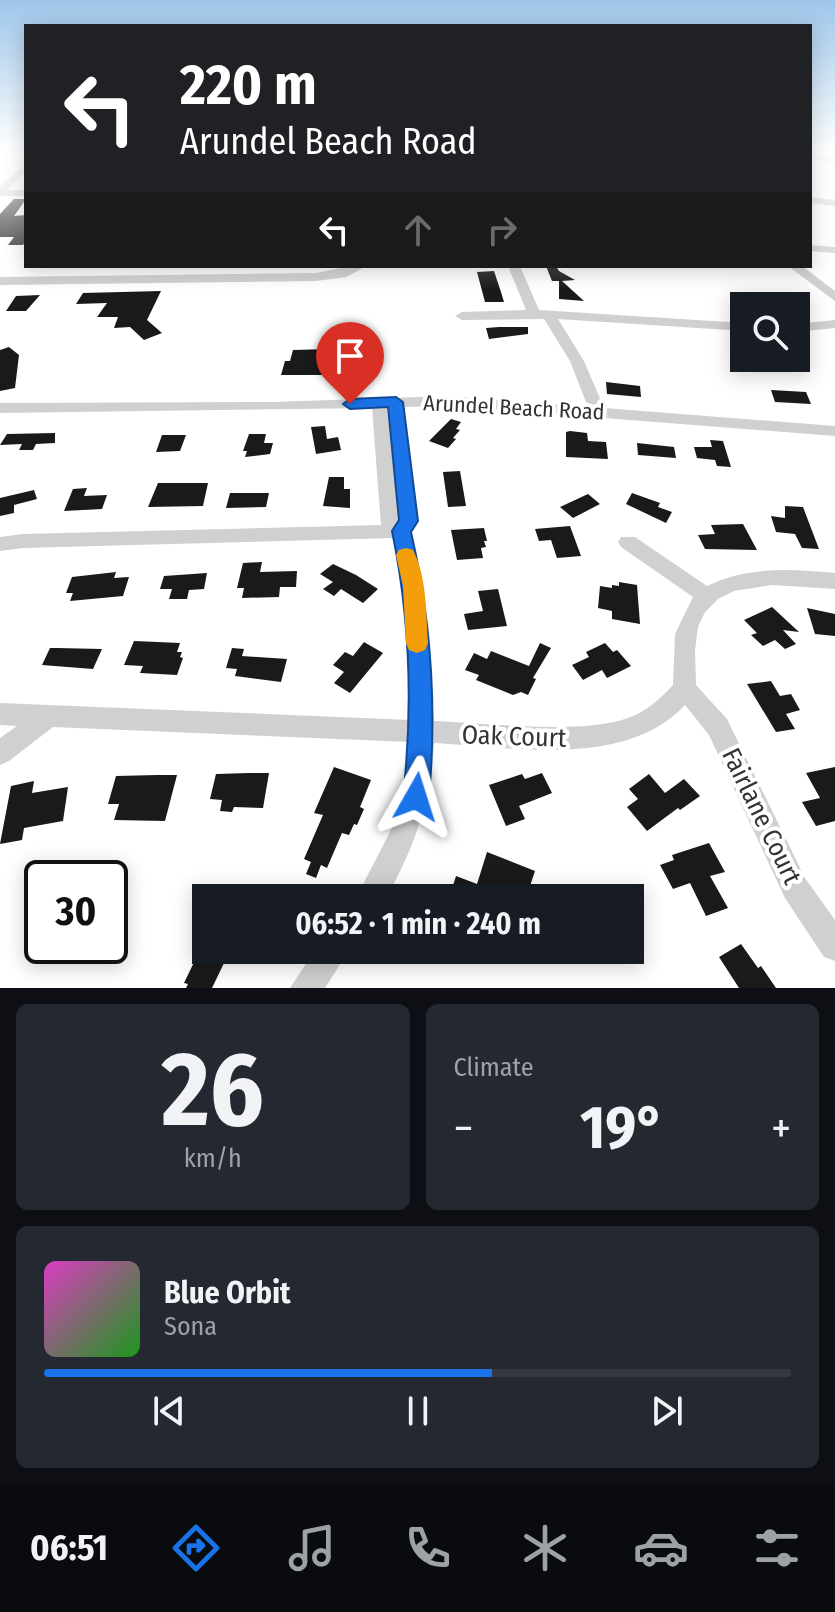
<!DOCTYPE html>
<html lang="en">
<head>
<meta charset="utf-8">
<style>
  :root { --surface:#171b24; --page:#242831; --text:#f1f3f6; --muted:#9ea1a6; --line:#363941; --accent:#1a73e8 }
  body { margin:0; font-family:"Fira Sans Condensed",sans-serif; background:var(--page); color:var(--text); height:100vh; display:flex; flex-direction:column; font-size:30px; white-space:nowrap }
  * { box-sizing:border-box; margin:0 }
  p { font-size:26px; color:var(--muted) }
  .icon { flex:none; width:44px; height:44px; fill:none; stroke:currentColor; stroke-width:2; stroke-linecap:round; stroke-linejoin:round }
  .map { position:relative; height:988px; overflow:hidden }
  .side { display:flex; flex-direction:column; gap:16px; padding:16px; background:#0d0f14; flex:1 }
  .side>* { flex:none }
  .banner { position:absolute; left:24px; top:24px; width:788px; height:244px; border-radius:0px; box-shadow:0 4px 20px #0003; background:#202124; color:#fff; overflow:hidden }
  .buttons { position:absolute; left:730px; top:292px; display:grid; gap:16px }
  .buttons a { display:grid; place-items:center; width:80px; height:80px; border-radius:0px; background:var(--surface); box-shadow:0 4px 20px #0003; font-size:40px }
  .speed { position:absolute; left:24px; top:860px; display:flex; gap:16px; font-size:40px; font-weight:700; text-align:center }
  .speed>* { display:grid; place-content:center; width:104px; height:104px; border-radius:50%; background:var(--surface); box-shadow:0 4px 20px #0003; line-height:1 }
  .speed .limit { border:4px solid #111; border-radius:12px; background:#fff; color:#111 }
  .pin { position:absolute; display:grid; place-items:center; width:68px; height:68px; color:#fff; margin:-82px -34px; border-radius:50% 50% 50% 0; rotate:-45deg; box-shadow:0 0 8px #0007 }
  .pin .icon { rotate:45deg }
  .me { position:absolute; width:88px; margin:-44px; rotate:6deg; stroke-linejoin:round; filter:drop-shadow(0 0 6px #0008) }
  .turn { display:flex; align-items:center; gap:28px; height:168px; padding:0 24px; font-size:36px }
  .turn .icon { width:104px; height:104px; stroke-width:2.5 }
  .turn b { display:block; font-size:56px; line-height:68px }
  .lanes { display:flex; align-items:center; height:76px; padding:0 24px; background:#0003; justify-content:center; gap:40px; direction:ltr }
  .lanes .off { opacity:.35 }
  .big { font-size:60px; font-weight:700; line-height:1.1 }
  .side .tile { flex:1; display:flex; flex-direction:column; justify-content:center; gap:12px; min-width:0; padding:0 28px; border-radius:12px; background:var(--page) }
  .side .dial { align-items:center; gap:0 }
  .dial b { font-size:104px; line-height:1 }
  .song { display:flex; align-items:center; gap:24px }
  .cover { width:96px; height:96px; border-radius:12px; background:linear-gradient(135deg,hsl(310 70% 55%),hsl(120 70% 35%)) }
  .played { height:8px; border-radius:4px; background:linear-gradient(90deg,var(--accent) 60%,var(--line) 60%) }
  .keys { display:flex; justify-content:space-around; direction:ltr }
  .heat { display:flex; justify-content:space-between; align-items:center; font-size:44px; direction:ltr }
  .side .tiles { flex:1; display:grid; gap:16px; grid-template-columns:1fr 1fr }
  .tile:last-child { grid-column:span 2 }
  .trip { position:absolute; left:192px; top:884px; width:452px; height:80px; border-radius:0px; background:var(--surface); box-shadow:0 4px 20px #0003; font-weight:700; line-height:80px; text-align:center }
  .tabs { display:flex; height:128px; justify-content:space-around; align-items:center; background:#090b0e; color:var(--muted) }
  .tabs .icon { width:56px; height:56px }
  .tabs .selected { color:var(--accent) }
  .tabs b { font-size:36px; color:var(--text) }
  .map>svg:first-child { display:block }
  .building { fill:#1a1a1a }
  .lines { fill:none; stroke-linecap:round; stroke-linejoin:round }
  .minor { fill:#d0d0d0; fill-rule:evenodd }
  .route { fill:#1a73e8; stroke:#114b97; stroke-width:2 }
  .slow { fill:#f59e0b }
  .labels { text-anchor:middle; stroke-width:8; stroke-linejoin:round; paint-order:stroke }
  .street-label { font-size:22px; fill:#333; stroke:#fff }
  .near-street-label { font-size:26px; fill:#333; stroke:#fff }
</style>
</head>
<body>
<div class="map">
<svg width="835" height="988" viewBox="0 0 835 988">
  <rect width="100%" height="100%" fill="#fff"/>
  <path class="building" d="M14,199H26L14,216L26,215V241L23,245H8L14,237H0V214Z
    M546,266H556L559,271L575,280L562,281L584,301L559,299V281H552Z
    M494,271L501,292L504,302H485L477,272Z
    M161,291L147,320L162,333L144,340L130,327L114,328L118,317H97L107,303L76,304L83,293Z
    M40,295L26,311H6L16,296Z
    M499,327H528V334L489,339L486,328Z
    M9,347L19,355L15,388L0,391V350Z
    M330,349V375H281L285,361H290L293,350Z
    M606,382L640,386L641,397L607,394Z
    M771,390L806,392L811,404L775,402Z
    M451,419L461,422L456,429L460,430L453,438L456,439L448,448L429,441Z
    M325,426L327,439L338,437L341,450L316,454L311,427Z
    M570,431L587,433L588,441L606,442L608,459L566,457V432Z
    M55,433V443L36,444L33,450H19L22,444L0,445L7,434Z
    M249,434H266L264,443H273L270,454L245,457L247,451H243Z
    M162,435H186L180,451L156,452Z
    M710,440L723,441L731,467L717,466L715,460L697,458L694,447H712Z
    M637,443L674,447L676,458L638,455Z
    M460,471L466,506L448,507L443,472Z
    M329,477H344V489H350V508L323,506Z
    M158,483H208L203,506L148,507Z
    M87,488L84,496L107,495L102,509L64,511L73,489Z
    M34,490L37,499L14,505V513L0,516V498Z
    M230,493H269L266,507L226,508Z
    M632,493L660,503L658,507L672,512L666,523L626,504Z
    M588,494L600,504L573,518L560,507Z
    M785,506L803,507L819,549L802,548L795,534L776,532L771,516L785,518Z
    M743,524L757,550L705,549L698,535L715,534L711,525Z
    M570,526L581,556L557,558L551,540L539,541L535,529Z
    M484,528L487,541H484L486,547L481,548L483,558L457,560L451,530Z
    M262,562L260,572L297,571L296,587H280L279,597L242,598L244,588H237L243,563Z
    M333,564L356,575L378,589L363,603L341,589L334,596L323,589L333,582L320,574Z
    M116,572L114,578L129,577L123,596L70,601L73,593H66L72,577Z
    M207,573L204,589L189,590L187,599H169L172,589H160L164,576Z
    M619,582L637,585L640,624L612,619V611L598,608L600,586L612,588V585L619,586Z
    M498,589L507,626L468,630L464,614L483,611L478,591Z
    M772,607L799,632L783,630L796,644L785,649L775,640L763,646L751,635L757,633L744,620Z
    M807,608L835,614V636L815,634Z
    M134,641L180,643L177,652H182L180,657L183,658L177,675L140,673L143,666L124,665Z
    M364,642L383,653L350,693L334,683L344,672L333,665L345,652L353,656Z
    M540,643L551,648L533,678L536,679L528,695L521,692L513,695L476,680L479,675L465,670L474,653L487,659L491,651L529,666Z
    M605,643L613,652L617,650L631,666L607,678L602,670L583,680L572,665L589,657L586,652Z
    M50,648H57L102,649L93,669L42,665Z
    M232,648L244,649L242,656L287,659L281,682L235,676L237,669L226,668Z
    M771,681L780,696L791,694L800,710L786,714L795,729L776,732L747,684Z
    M334,767L371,780L360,807L364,809L357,825L354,824L349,835L342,833L327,868L321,865L316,878L306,874L311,862L304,859L323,815L314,813Z
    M835,767V821L816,826L802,802L820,798L806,773Z
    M249,773H269L263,808L234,807L232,812L220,811L222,800L210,799L216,774Z
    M542,773L552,793L519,806L525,819L506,826L489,785L522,774L525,779Z
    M649,774L665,793L684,779L700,796L680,810L678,808L647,831L627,807L638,799L629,789Z
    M157,775H177L165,821L114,820L119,804H108L116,776Z
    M34,781L32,793L68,787L63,821L24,828L22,840L0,844L11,786Z
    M709,843L725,872L710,876L728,908L706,916L690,883L673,889L660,865L674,860L672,855Z
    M487,852L535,871L526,898H449L456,876L477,884Z
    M741,944L758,968L761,966L776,988H739L719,957Z
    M199,952L224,963L212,988H186L188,984L184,983Z"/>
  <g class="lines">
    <path class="minor" d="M810,152L835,157V163L810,158Z
      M26,163V171L7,190H26V196H0V186Z
      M810,197L835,200V206L810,203Z
      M810,245L835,247V253L810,251Z
      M351,266H367L346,277L316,281L0,285V277L316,273Z
      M508,266H520L539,310L744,323V331L558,319L584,361L604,408L835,426V436L449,406L404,407L418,521L411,532L428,629L434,721C486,723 582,735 628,718C646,712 660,699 673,685L675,634L693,597L621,547L618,542L621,537H635L707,586C748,566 791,569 835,573V589L772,585L734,591L718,599L705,612L698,627L695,650L696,685L727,719L805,878L835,920V961L824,957L785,898L709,735L685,705C626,769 512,747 434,743C431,800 414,849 386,898H356L394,824L402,798L410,742L53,727L9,761L0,765V738L17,726L0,725V703L410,720C411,659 404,598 393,538L23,548L0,551V537L23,534L381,525L372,408L0,413V403L273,402L449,396L588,407L570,361L544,319L462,320L455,316L462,312L526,310ZM387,408H389L399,520Z
      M788,266H802L835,291V301Z
      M835,320V328L796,332V324Z
      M315,950H349L325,988H290Z"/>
  </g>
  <linearGradient id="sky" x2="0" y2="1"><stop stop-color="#9ec6ea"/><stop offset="0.52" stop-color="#fff"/><stop offset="1" stop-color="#fff" stop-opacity="0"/></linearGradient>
  <rect width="835" height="290" fill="url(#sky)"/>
  <path class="route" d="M396,397L403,402L418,521L411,532C431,619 437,708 429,797L425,806L416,810L407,806L403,797C413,708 410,618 392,531L399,520L388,407L350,409L343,404L350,399Z"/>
  <path class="slow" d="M406,548L413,550C427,577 426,613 428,643L425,650L417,653L409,650L406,643L403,586L396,555L399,550Z"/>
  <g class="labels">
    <g class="street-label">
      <text transform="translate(514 407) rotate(3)" y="8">Arundel Beach Road</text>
    </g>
    <g class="near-street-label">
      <text transform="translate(514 736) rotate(2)" y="9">Oak Court</text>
      <text transform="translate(762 816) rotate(64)" y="9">Fairlane Court</text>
    </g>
  </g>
</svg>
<div class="buttons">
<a><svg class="icon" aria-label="search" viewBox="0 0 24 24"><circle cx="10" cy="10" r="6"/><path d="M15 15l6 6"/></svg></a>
</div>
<div class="speed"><div class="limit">30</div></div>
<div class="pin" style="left:350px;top:404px;background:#d93025"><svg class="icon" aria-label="arrive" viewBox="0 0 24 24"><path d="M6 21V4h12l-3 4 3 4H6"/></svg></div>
<svg class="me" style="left:416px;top:797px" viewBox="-20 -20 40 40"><path d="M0-17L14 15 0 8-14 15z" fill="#1a73e8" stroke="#fff" stroke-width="4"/></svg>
<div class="trip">06:52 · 1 min · 240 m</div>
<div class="banner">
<div class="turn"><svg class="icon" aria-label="left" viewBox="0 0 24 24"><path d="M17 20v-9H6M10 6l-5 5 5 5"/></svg><div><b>220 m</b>Arundel Beach Road</div></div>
<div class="lanes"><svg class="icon" aria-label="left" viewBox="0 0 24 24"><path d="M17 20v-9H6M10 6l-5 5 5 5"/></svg><svg class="icon off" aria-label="ahead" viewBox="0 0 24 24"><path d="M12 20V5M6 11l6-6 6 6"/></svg><svg class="icon off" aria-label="right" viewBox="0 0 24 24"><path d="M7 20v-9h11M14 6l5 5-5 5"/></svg></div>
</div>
</div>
<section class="side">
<div class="tiles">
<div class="tile dial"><b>26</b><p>km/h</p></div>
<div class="tile"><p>Climate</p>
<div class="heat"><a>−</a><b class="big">19°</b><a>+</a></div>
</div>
<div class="tile">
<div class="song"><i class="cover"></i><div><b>Blue Orbit</b><p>Sona</p></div></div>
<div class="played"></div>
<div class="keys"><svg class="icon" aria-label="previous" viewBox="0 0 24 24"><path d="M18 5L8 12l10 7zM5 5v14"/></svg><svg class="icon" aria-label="pause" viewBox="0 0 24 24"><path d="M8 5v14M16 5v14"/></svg><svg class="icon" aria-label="next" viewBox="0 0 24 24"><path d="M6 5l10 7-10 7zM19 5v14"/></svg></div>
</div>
</div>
</section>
<nav class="tabs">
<b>06:51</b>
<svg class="icon selected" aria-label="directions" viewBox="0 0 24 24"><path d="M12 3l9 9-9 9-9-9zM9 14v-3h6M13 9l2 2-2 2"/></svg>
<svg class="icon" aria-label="music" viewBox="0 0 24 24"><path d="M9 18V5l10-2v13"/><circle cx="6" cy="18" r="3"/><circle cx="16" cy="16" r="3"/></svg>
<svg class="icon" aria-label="phone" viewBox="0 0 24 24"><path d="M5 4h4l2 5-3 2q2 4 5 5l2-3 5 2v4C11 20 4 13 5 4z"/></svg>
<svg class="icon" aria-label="climate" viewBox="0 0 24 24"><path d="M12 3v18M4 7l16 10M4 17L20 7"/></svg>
<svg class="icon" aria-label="car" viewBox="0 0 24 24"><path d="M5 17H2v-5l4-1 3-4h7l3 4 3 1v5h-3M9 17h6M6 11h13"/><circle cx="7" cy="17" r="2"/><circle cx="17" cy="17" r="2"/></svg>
<svg class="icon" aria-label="filters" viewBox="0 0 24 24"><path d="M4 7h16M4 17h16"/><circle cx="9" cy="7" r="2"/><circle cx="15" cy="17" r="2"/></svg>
</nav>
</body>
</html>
